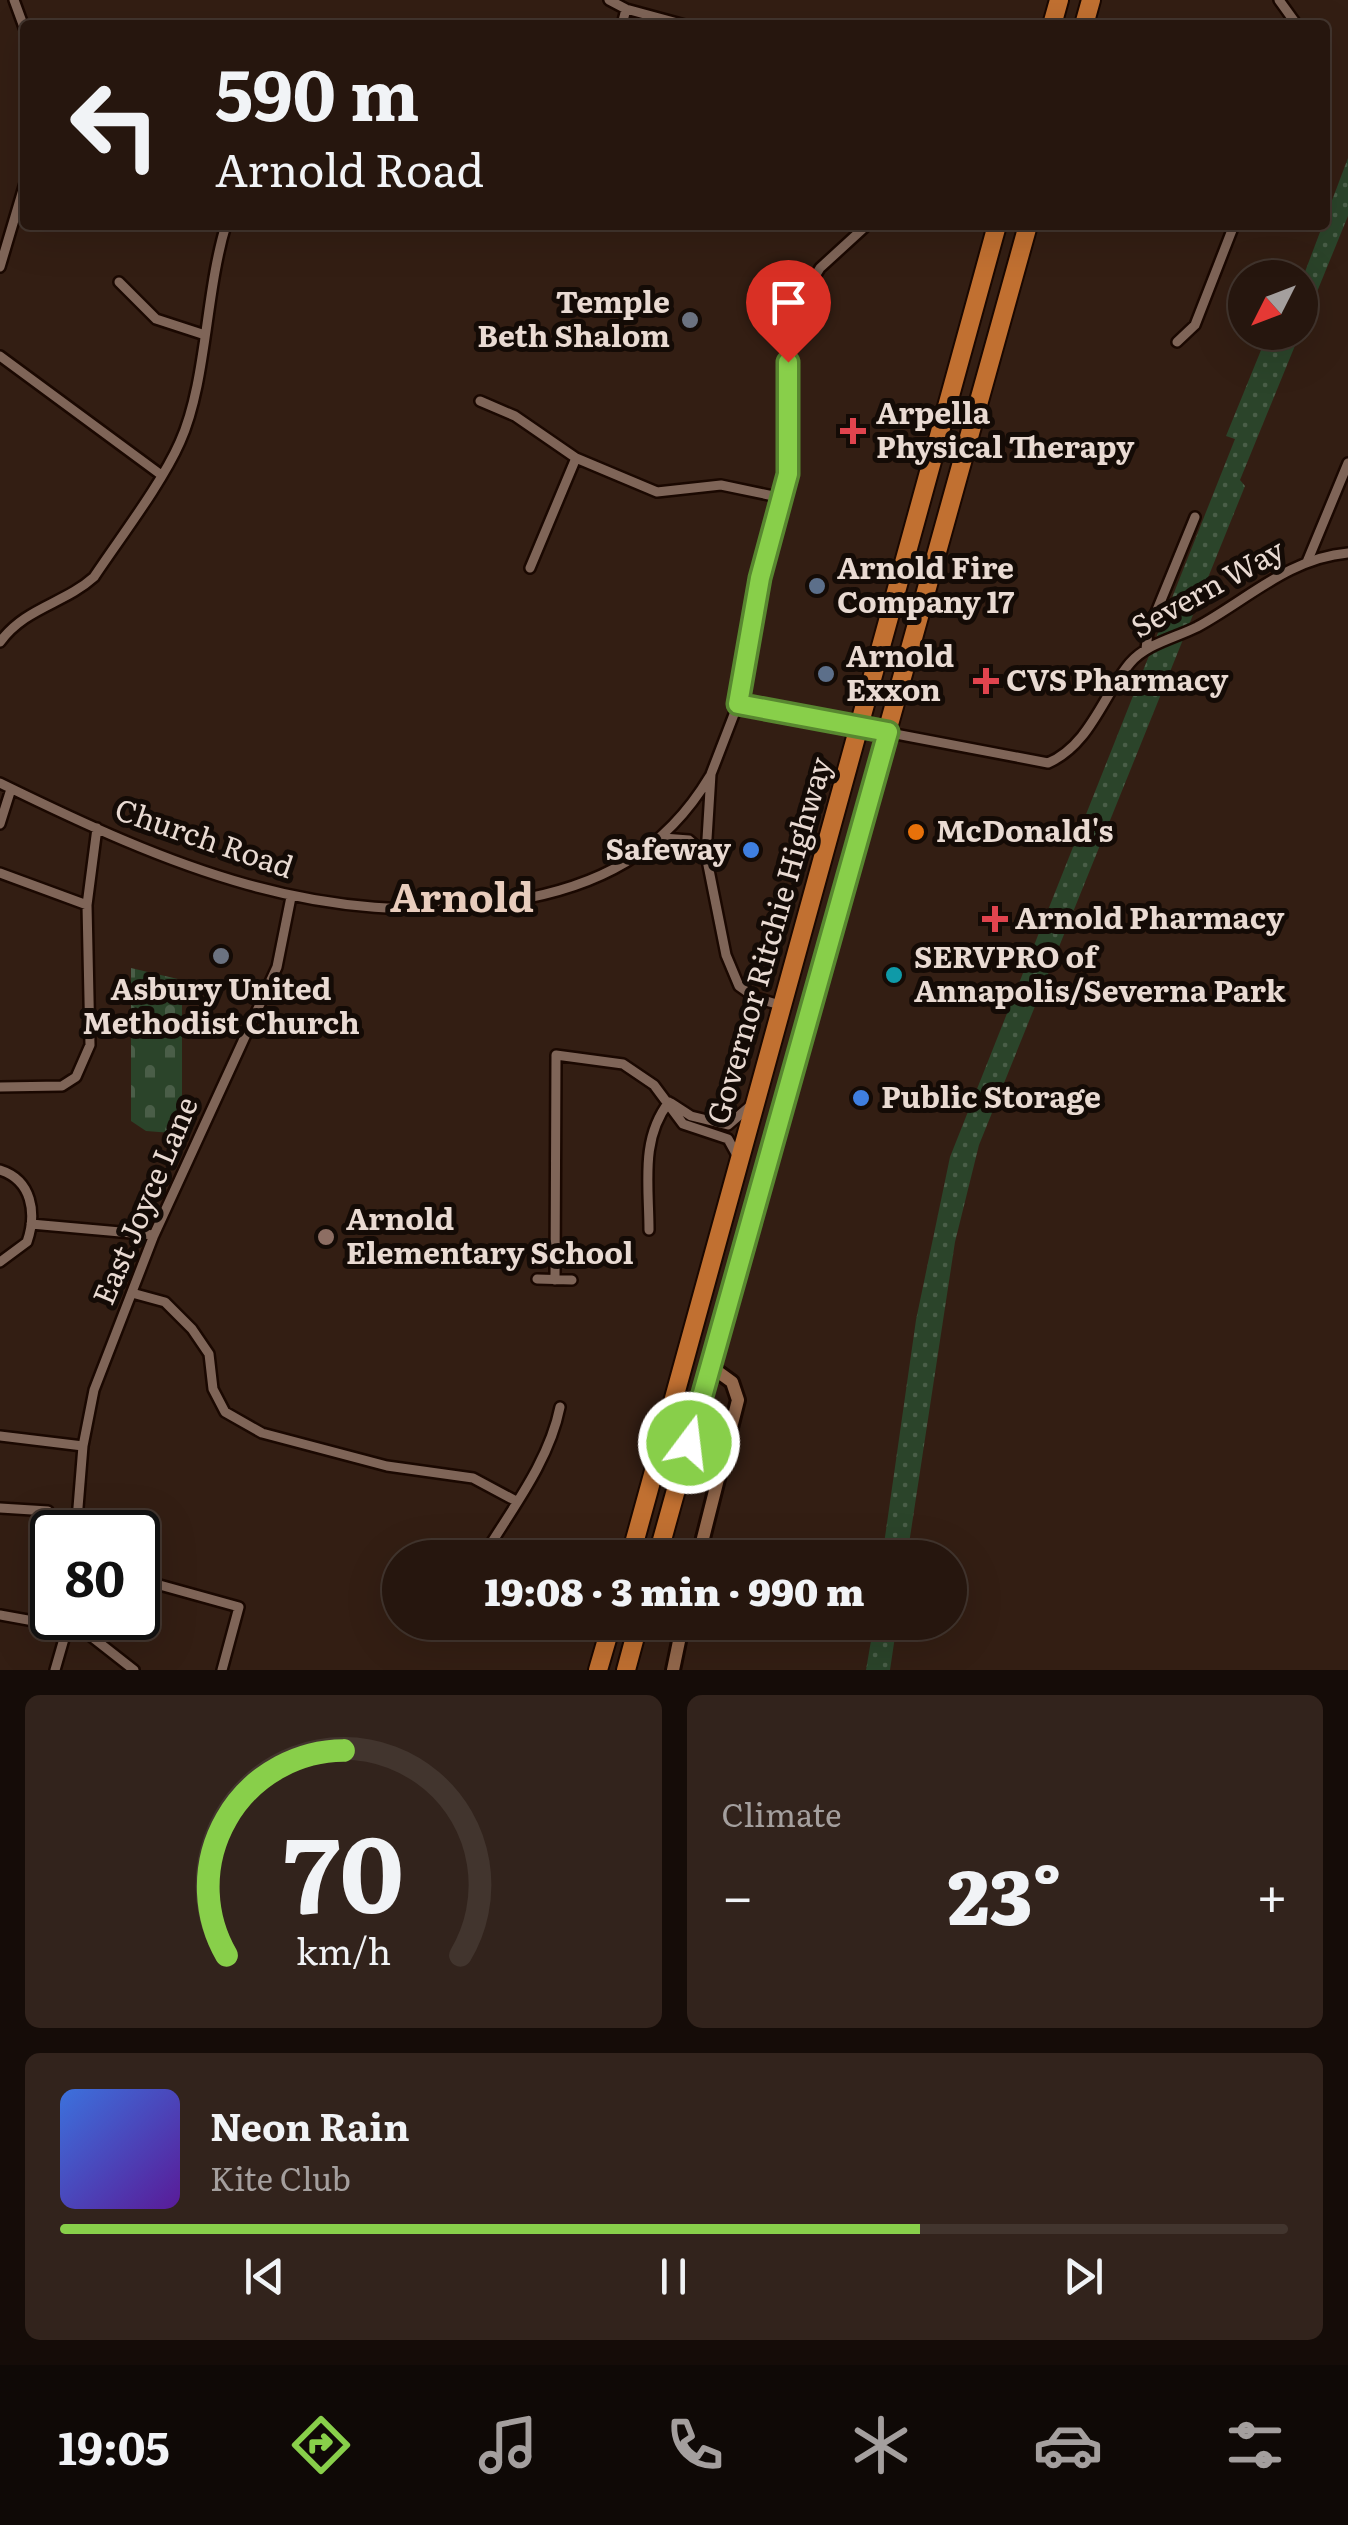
<!DOCTYPE html>
<html lang="en">
<head>
<meta charset="utf-8">
<style>
  :root { --surface:#26160e; --page:#32231c; --text:#f1f3f6; --muted:#a49f9e; --line:#42352e; --accent:#88cf4a }
  body { margin:0; font-family:Literata,serif; background:var(--page); color:var(--text); height:100vh; display:flex; flex-direction:column; font-size:38px; white-space:nowrap }
  * { box-sizing:border-box; margin:0 }
  p { font-size:32px; color:var(--muted) }
  .icon { flex:none; width:55px; height:55px; fill:none; stroke:currentColor; stroke-width:2; stroke-linecap:round; stroke-linejoin:round }
  .map { position:relative; height:1670px; overflow:hidden }
  .panel { display:flex; flex-direction:column; gap:25px; padding:25px; background:#150c08; flex:1 }
  .panel>* { flex:none }
  .banner { position:absolute; left:20px; top:20px; width:1310px; height:210px; border-radius:10px; box-shadow:0 10px 40px #0002,0 0 0 2px var(--line); background:#26160e; color:var(--text); overflow:hidden }
  .needle { width:65px; rotate:228deg }
  .fabs { position:absolute; left:1228px; top:260px; display:grid; gap:20px }
  .fabs a { display:grid; place-items:center; width:90px; height:90px; border-radius:50%; background:var(--surface); box-shadow:0 10px 40px #0002,0 0 0 2px var(--line); font-size:50px }
  .speed { position:absolute; left:30px; top:1510px; display:flex; gap:20px; font-size:50px; font-weight:700; text-align:center }
  .speed>* { display:grid; place-content:center; width:130px; height:130px; border-radius:50%; background:var(--surface); box-shadow:0 10px 40px #0002,0 0 0 2px var(--line); line-height:1 }
  .speed .limit { border:5px solid #111; border-radius:15px; background:#fff; color:#111 }
  .pin { position:absolute; display:grid; place-items:center; width:85px; height:85px; color:#fff; margin:-102px -42px; border-radius:50% 50% 50% 0; rotate:-45deg; box-shadow:0 0 10px #0007 }
  .pin .icon { rotate:45deg }
  .me { position:absolute; width:110px; margin:-55px; rotate:15deg; stroke-linejoin:round; filter:drop-shadow(0 0 8px #0008) }
  .turn { display:flex; align-items:center; gap:35px; height:210px; padding:0 30px; font-size:45px }
  .turn .icon { width:130px; height:130px; stroke-width:2.5 }
  .turn b { display:block; font-size:70px; line-height:85px }
  .big { font-size:75px; font-weight:800; line-height:1.1 }
  .panel .tile { flex:1; display:flex; flex-direction:column; justify-content:center; gap:15px; min-width:0; padding:0 35px; border-radius:15px; background:var(--page) }
  .panel .dial { align-items:center; gap:0 }
  .dial svg { height:260px; overflow:visible; fill:none; stroke:var(--line); stroke-width:7; stroke-linecap:round; text-anchor:middle }
  .dial text { fill:var(--text); stroke:none }
  .song { display:flex; align-items:center; gap:30px }
  .cover { width:120px; height:120px; border-radius:15px; background:linear-gradient(135deg,hsl(220 70% 55%),hsl(270 70% 35%)) }
  .played { height:10px; border-radius:5px; background:linear-gradient(90deg,var(--accent) 70%,var(--line) 70%) }
  .keys { display:flex; justify-content:space-around; direction:ltr }
  .heat { display:flex; justify-content:space-between; align-items:center; font-size:55px; direction:ltr }
  .panel .tiles { flex:1; display:grid; gap:25px; grid-template-columns:1fr 1fr }
  .tile:last-child { grid-column:span 2 }
  .trip { position:absolute; left:382px; top:1540px; width:585px; height:100px; border-radius:50px; background:var(--surface); box-shadow:0 10px 40px #0002,0 0 0 2px var(--line); font-weight:800; line-height:100px; text-align:center }
  .tabs { display:flex; height:160px; justify-content:space-around; align-items:center; background:#0f0906; color:var(--muted) }
  .tabs .icon { width:70px; height:70px }
  .tabs .current { color:var(--accent) }
  .tabs b { font-size:45px; color:var(--text) }
  .map>svg:first-child { display:block }
  .cemetery { fill:url(#cemetery-stones) }
  .park { fill:url(#park-dots) }
  .lines { fill:none; stroke-linecap:round; stroke-linejoin:round }
  .street-casing { stroke:#1a0801; stroke-width:14 }
  .secondary-casing { stroke:#1a0801; stroke-width:18 }
  .highway-casing { stroke:#1a0801; stroke-width:22 }
  .street { stroke:#7f6558; stroke-width:9 }
  .secondary { stroke:#93684c; stroke-width:12 }
  .highway { stroke:#c17031; stroke-width:18 }
  .route-casing { stroke:#588730; stroke-width:25 }
  .route { stroke:#88cf4a; stroke-width:18 }
  .worship-dot { fill:#6b7280; stroke:#140b06; stroke-width:4 }
  .health-dot { fill:#e0444e; stroke:#140b06; stroke-width:4 }
  .service-dot { fill:#5c6f8a; stroke:#140b06; stroke-width:4 }
  .food-dot { fill:#e8710a; stroke:#140b06; stroke-width:4 }
  .shop-dot { fill:#3f7fe0; stroke:#140b06; stroke-width:4 }
  .culture-dot { fill:#0f9aa8; stroke:#140b06; stroke-width:4 }
  .education-dot { fill:#8d6e63; stroke:#140b06; stroke-width:4 }
  .labels { text-anchor:middle; stroke-width:10; stroke-linejoin:round; paint-order:stroke }
  .poi-label { font-size:30px; font-weight:bold; fill:#e9dad2; stroke:#140b06; text-anchor:start }
  .street-label { font-size:30px; fill:#e9dad2; stroke:#140b06 }
  .district-label { font-size:40px; font-weight:bold; fill:#e9cdbd; stroke:#140b06 }
</style>
</head>
<body>
<div class="map">
<svg width="1348" height="1670" viewBox="0 0 1348 1670">
  <defs>
    <pattern id="cemetery-stones" width="16" height="16" patternUnits="userSpaceOnUse" patternTransform="scale(2.5)"><rect width="16" height="16" fill="#2b442a"/><path d="M2 7V4a2 2 0 0 1 4 0v3zM10 15v-3a2 2 0 0 1 4 0v3z" fill="#4a5e48"/></pattern>
    <pattern id="park-dots" width="8" height="8" patternUnits="userSpaceOnUse" patternTransform="scale(2.5)"><rect width="8" height="8" fill="#2b442a"/><path d="M2 2h.1M6 6h.1" fill="none" stroke="#4a5e48" stroke-width="1.8" stroke-linecap="round"/></pattern>
  </defs>
  <rect width="100%" height="100%" fill="#331e13"/>
  <path class="cemetery" d="M131,968L182,980V1123L172,1133L146,1131L131,1121Z"/>
  <path class="park" d="M1348,158V216L1240,480L1245,486L979,1145L955,1242L907,1557L882,1558L916,1320L950,1157L1235,439L1226,436L1268,333L1300,332V285Z
    M874,1623H897L890,1670H866Z"/>
  <g class="lines">
    <g class="street-casing">
      <path id="street" d="M14,0L25,30
        M609,0L626,9L685,25
        M1279,0L1297,25
        M622,25L626,9
        M0,267L25,183
        M119,282L156,319L202,334
        M1177,342L1195,325L1234,225
        M0,356L160,474
        M480,401L515,416L576,458L657,492L721,485L783,498
        M1307,562L1348,463
        M530,568L576,458
        M0,642C26,607 64,604 94,577C120,538 162,483 180,442C207,382 205,293 226,225
        M1146,649L1148,632L1195,517
        M738,704L1048,763C1090,745 1103,695 1130,663C1146,644 1175,638 1197,627C1247,600 1289,558 1348,553
        M0,783C168,865 321,932 511,901C598,887 664,853 710,776
        M0,824L11,789
        M663,838L689,840L706,855
        M0,873L87,905
        M780,1005L756,998L739,986L726,955L706,855L711,774L738,704L760,578L788,474L789,340L795,309L820,268L867,225
        M0,1087L62,1086L76,1077L90,1045L87,905L97,828
        M671,1103L691,1116L728,1125L749,1107
        M0,1170C32,1180 37,1213 27,1242L0,1262
        M31,1224L154,1235
        M649,1230C649,1185 640,1139 669,1102
        M537,1279L572,1280
        M555,1280L556,1055L623,1064L654,1085L683,1124L728,1139L738,1157
        M132,1293L165,1302L192,1329L209,1354L213,1389L225,1412L262,1433L387,1466L473,1478L516,1501
        M0,1436L83,1446
        M0,1508L48,1511
        M76,1532L83,1446L94,1390L154,1235L277,967L291,897
        M482,1558C511,1510 549,1462 560,1407
        M138,1579L239,1607L222,1670
        M0,1615L83,1630L134,1670
        M55,1670L70,1618"/>
    </g>
    <g class="secondary-casing">
      <path id="secondary" d="M698,1558L738,1400L732,1382L710,1366
        M673,1670L683,1622"/>
    </g>
    <g class="highway-casing">
      <path id="highway" d="M1052,25L1059,0
        M1084,25L1091,0
        M630,1558L997,225
        M657,1558L1028,225
        M598,1670L612,1622
        M626,1670L639,1622"/>
    </g>
    <use href="#street" class="street"/>
    <use href="#secondary" class="secondary"/>
    <use href="#highway" class="highway"/>
  </g>
  <g class="lines">
    <g class="route-casing">
      <path id="route" d="M689,1443L888,732L738,704L760,578L788,474V362"/>
    </g>
    <use href="#route" class="route"/>
  </g>
  <g class="worship-dot">
    <circle cx="690" cy="320" r="10"/>
    <circle cx="221" cy="956" r="10"/>
  </g>
  <g class="health-dot">
    <path d="M848 416h10v10h10v10h-10v10h-10v-10h-10v-10h10z"/>
    <path d="M981 666h10v10h10v10h-10v10h-10v-10h-10v-10h10z"/>
    <path d="M990 904h10v10h10v10h-10v10h-10v-10h-10v-10h10z"/>
  </g>
  <g class="service-dot">
    <circle cx="817" cy="586" r="10"/>
    <circle cx="826" cy="674" r="10"/>
  </g>
  <circle class="food-dot" cx="916" cy="832" r="10"/>
  <g class="shop-dot">
    <circle cx="751" cy="850" r="10"/>
    <circle cx="861" cy="1098" r="10"/>
  </g>
  <circle class="culture-dot" cx="894" cy="975" r="10"/>
  <circle class="education-dot" cx="326" cy="1237" r="10"/>
  <g class="labels">
    <g class="poi-label">
      <text x="670" y="313" text-anchor="end">Temple<tspan x="670" dy="34">Beth Shalom</tspan></text>
      <text x="876" y="424">Arpella<tspan x="876" dy="34">Physical Therapy</tspan></text>
      <text x="837" y="579">Arnold Fire<tspan x="837" dy="34">Company 17</tspan></text>
      <text x="846" y="667">Arnold<tspan x="846" dy="34">Exxon</tspan></text>
      <text x="1006" y="691">CVS Pharmacy</text>
      <text x="936" y="842">McDonald's</text>
      <text x="731" y="860" text-anchor="end">Safeway</text>
      <text x="1015" y="929">Arnold Pharmacy</text>
      <text x="914" y="968">SERVPRO of<tspan x="914" dy="34">Annapolis/Severna Park</tspan></text>
      <text x="221" y="1000" text-anchor="middle">Asbury United<tspan x="221" dy="34">Methodist Church</tspan></text>
      <text x="881" y="1108">Public Storage</text>
      <text x="346" y="1230">Arnold<tspan x="346" dy="34">Elementary School</tspan></text>
    </g>
    <g class="street-label">
      <text transform="translate(1208 589) rotate(-29)" y="10">Severn Way</text>
      <text transform="translate(204 839) rotate(19)" y="10">Church Road</text>
      <text transform="translate(770 941) rotate(-74)" y="10">Governor Ritchie Highway</text>
      <text transform="translate(146 1201) rotate(-67)" y="10">East Joyce Lane</text>
    </g>
    <g class="district-label">
      <text x="462" y="912">Arnold</text>
    </g>
  </g>
</svg>
<div class="fabs">
<a><svg class="needle" viewBox="-14 -14 28 28"><path d="M0-13l5 13h-10z" fill="#e53935"/><path d="M0 13l5-13h-10z" fill="#a49f9e"/></svg></a>
</div>
<div class="speed"><div class="limit">80</div></div>
<div class="pin" style="left:788px;top:362px;background:#d93025"><svg class="icon" aria-label="arrive" viewBox="0 0 24 24"><path d="M6 21V4h12l-3 4 3 4H6"/></svg></div>
<svg class="me" style="left:689px;top:1443px" viewBox="-20 -20 40 40"><circle r="17" fill="#88cf4a" stroke="#fff" stroke-width="3"/><path d="M0-11L8 9 0 5-8 9z" fill="#fff"/></svg>
<div class="trip">19:08 · 3 min · 990 m</div>
<div class="banner">
<div class="turn"><svg class="icon" aria-label="left" viewBox="0 0 24 24"><path d="M17 20v-9H6M10 6l-5 5 5 5"/></svg><div><b>590 m</b>Arnold Road</div></div>
</div>
</div>
<section class="panel">
<div class="tiles">
<div class="tile dial"><svg viewBox="0 0 100 80">
<path d="M14 69A42 42 0 1 1 86 69"/>
<path d="M14 69A42 42 0 0 1 50 6" stroke="#88cf4a"/>
<text x="50" y="56" font-size="32" font-weight="700">70</text>
<text x="50" y="72" font-size="11">km/h</text>
</svg></div>
<div class="tile"><p>Climate</p>
<div class="heat"><a>−</a><b class="big">23°</b><a>+</a></div>
</div>
<div class="tile">
<div class="song"><i class="cover"></i><div><b>Neon Rain</b><p>Kite Club</p></div></div>
<div class="played"></div>
<div class="keys"><svg class="icon" aria-label="previous" viewBox="0 0 24 24"><path d="M18 5L8 12l10 7zM5 5v14"/></svg><svg class="icon" aria-label="pause" viewBox="0 0 24 24"><path d="M8 5v14M16 5v14"/></svg><svg class="icon" aria-label="next" viewBox="0 0 24 24"><path d="M6 5l10 7-10 7zM19 5v14"/></svg></div>
</div>
</div>
</section>
<nav class="tabs">
<b>19:05</b>
<svg class="icon current" aria-label="directions" viewBox="0 0 24 24"><path d="M12 3l9 9-9 9-9-9zM9 14v-3h6M13 9l2 2-2 2"/></svg>
<svg class="icon" aria-label="music" viewBox="0 0 24 24"><path d="M9 18V5l10-2v13"/><circle cx="6" cy="18" r="3"/><circle cx="16" cy="16" r="3"/></svg>
<svg class="icon" aria-label="phone" viewBox="0 0 24 24"><path d="M5 4h4l2 5-3 2q2 4 5 5l2-3 5 2v4C11 20 4 13 5 4z"/></svg>
<svg class="icon" aria-label="climate" viewBox="0 0 24 24"><path d="M12 3v18M4 7l16 10M4 17L20 7"/></svg>
<svg class="icon" aria-label="car" viewBox="0 0 24 24"><path d="M5 17H2v-5l4-1 3-4h7l3 4 3 1v5h-3M9 17h6M6 11h13"/><circle cx="7" cy="17" r="2"/><circle cx="17" cy="17" r="2"/></svg>
<svg class="icon" aria-label="filters" viewBox="0 0 24 24"><path d="M4 7h16M4 17h16"/><circle cx="9" cy="7" r="2"/><circle cx="15" cy="17" r="2"/></svg>
</nav>
</body>
</html>
